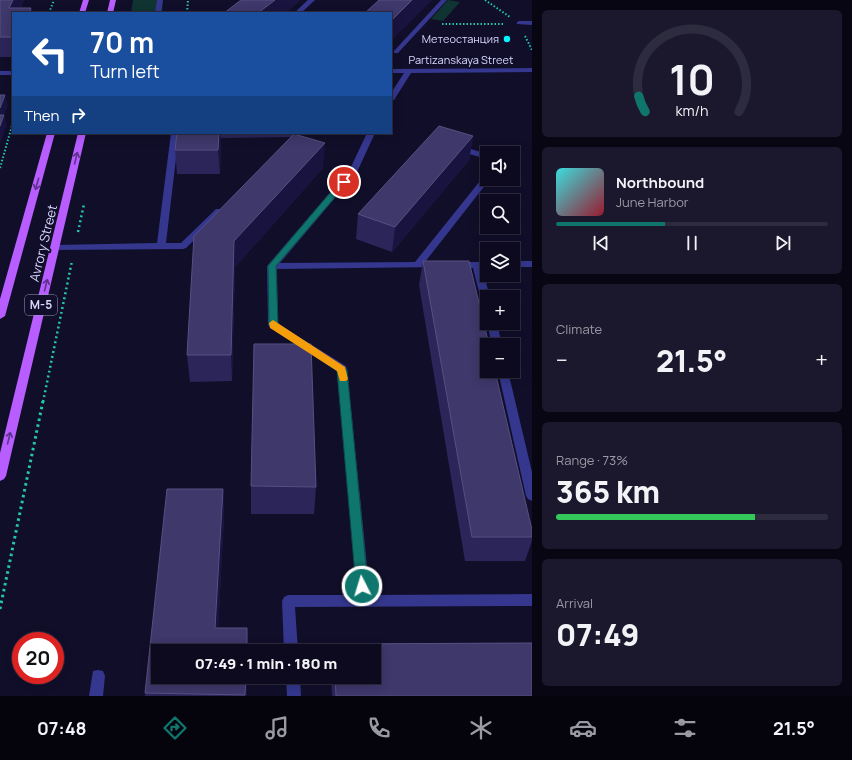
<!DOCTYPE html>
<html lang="en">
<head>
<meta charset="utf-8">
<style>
  :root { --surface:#0d0a20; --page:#1b182d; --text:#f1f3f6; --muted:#9a9aa5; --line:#2d2b3e; --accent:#0f766e }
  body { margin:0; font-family:Manrope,sans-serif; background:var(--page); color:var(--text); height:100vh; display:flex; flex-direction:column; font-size:15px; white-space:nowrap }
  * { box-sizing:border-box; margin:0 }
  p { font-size:13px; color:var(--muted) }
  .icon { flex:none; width:22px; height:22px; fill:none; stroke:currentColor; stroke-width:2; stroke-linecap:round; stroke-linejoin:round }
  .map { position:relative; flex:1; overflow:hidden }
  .side { display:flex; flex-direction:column; gap:10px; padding:10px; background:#070612; width:320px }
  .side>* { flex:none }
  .banner { position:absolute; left:12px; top:12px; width:380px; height:122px; border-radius:0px; box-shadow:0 2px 10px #0003,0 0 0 1px var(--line); background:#1a4fa0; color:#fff; overflow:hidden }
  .buttons { position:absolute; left:480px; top:146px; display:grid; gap:8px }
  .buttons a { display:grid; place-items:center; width:40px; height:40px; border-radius:0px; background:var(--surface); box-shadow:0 2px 10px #0003,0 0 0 1px var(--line); font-size:20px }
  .speed { position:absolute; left:12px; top:632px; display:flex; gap:8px; font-size:20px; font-weight:700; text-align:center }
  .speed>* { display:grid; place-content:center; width:52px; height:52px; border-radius:50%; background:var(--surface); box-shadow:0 2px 10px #0003,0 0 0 1px var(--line); line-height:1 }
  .speed .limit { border:6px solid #d22; background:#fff; color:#111 }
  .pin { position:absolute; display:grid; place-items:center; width:34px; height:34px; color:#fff; margin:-17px; border:2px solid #fff; border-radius:50%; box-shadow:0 1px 4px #0007 }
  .me { position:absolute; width:44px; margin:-22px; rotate:355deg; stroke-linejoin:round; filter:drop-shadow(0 0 3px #0008) }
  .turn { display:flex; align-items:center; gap:14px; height:84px; padding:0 12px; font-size:18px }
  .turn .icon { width:52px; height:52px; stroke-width:2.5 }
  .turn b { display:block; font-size:28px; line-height:34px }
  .then { display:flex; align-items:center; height:38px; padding:0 12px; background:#0003; gap:8px; font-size:15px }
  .big { font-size:30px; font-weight:800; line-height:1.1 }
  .side .widget { flex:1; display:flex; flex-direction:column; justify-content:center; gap:6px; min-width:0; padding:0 14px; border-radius:6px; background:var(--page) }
  .side .dial { align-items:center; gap:0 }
  .dial svg { height:104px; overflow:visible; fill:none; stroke:var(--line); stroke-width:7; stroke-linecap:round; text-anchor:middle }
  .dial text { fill:var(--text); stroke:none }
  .song { display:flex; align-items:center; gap:12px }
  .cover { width:48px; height:48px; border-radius:6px; background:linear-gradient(135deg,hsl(180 70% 55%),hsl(350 70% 35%)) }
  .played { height:4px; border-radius:2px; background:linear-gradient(90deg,var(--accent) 40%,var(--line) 40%) }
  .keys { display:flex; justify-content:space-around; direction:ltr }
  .heat { display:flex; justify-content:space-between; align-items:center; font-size:22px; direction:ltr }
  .charge { height:6px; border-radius:3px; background:linear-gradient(90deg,#34c759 73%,var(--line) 0) }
  .trip { position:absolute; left:151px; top:644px; width:230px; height:40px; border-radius:0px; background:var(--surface); box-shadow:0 2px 10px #0003,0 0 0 1px var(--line); font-weight:800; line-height:40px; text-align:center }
  .tab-bar { display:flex; height:64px; justify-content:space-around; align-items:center; background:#05040d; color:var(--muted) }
  .tab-bar .icon { width:28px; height:28px }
  .tab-bar .current { color:var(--accent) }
  .tab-bar b { font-size:18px; color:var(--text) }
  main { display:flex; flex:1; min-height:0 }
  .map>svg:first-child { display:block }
  .green { fill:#103431 }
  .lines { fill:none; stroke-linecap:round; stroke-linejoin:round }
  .path-far2 { stroke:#23c6b1; stroke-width:2; stroke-dasharray:1.5 2; stroke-linecap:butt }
  .path-far1 { stroke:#23c6b1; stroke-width:2.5; stroke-dasharray:2 3; stroke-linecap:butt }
  .path { stroke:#23c6b1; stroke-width:3; stroke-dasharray:2.5 3.5; stroke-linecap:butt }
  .minor { fill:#34378d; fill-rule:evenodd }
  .major { fill:#b85dff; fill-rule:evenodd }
  .wall { fill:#2c2559 }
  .shaded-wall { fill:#19143f }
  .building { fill:#3e386b; stroke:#565182 }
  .oneway { stroke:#5c328a }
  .route { fill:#0f766e; stroke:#0a4d48 }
  .slow { fill:#f59e0b }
  .poi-dot { fill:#02f7ff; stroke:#110e2a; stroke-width:1.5 }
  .labels { text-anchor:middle; stroke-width:4; stroke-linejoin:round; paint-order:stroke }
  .far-poi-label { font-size:11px; fill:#d8d6ff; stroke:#110e2a; text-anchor:end }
  .far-street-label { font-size:11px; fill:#d8d6ff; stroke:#110e2a }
  .shield { fill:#110e2a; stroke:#9c9abf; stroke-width:1 }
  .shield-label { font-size:12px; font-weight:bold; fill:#d8d6ff }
  .street-label { font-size:13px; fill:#d8d6ff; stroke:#110e2a }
</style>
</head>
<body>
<main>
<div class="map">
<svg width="532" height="696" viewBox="0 0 532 696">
  <rect width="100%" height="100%" fill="#110e2a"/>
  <path class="green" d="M133,0H163L162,13H131Z
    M448,0L460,2L443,21L431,19Z"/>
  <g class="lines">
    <path class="path-far2" d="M485,0L510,17
      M49,13L54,0
      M187,13L188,0
      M442,24H505
      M525,36L532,50
      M0,168L13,122"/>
    <path class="path-far1" d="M78,232L84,204
      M43,402L72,261"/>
    <path class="path" d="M0,609L43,401"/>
    <path class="minor" d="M157,0H163L161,13H155Z
      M308,0H315L301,13H294Z
      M441,0H447L398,53H394V51Z
      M519,21H532V25L517,24V22Z
      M532,68V72L411,73L394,100H391V93L404,73H391V69Z
      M0,71H13V75H0Z
      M171,133H179L166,243H181L216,209H222V213L186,248L183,249L52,250L51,248L52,246L55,245L157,243Z
      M367,133H375L357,172L280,263L415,262L484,176H487V179H490L425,262L438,263L440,265L438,267L277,269L278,324L346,366L347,369L370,595L532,594V606L295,607L298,651H284L282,601L284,597L288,595H357L337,371L270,327L268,325L267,266L350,169Z
      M455,146H461L487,154V159L455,150Z
      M513,261H532V267H513Z
      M457,262H487V268H482L490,297H487V307L482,304L473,268L454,267L452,265Z
      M487,323H497L502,345H492Z
      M498,371H508L532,472V501L528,499L526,496Z
      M98,670L103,671L105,676L103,696H89L93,671Z
      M286,677H300L301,696H287Z"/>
    <path class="major" d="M83,0H89L85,13H79Z
      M110,0H116L113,13H107Z
      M47,133H55L5,316L0,319V299Z
      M78,133H86L6,476L4,479L0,481V453Z"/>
  </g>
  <path class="wall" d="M0,0H24L21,8H31L32,13H13V57H0Z
    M177,133H294V134L323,168L235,267L232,381L190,382L187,355L291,137L221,138L220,174H177L175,150Z
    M473,136L469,160L392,252L356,239L358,214Z
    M423,261L532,530V541L525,561H465L419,285Z
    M251,486L316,487L314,514H251Z
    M223,489L224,516L218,628L247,677V696H145V693Z
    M532,643V696H332L331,677H374V651H332L333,644Z"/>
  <path class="shaded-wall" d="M13,0H24L19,13L9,8Z
    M275,0H301L286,13H258Z
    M412,0H432L391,41V21Z
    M5,95L8,106L4,115L7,125L0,144V108Z
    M219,133H220L221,138L220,174L218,150Z
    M473,136L469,160L392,252L395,227Z
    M325,143L323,168L235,267L232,381L231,355L234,241Z
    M223,489L224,516L217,651L215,628Z
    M247,628L248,651H247Z
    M246,677H247V696H245Z"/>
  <path class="building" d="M0,0H13L9,8H31L29,13H13V37H0Z
    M241,0H275L258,13H224Z
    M379,0H412L391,21V13H365Z
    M0,95H5L0,108Z
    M0,115H4L0,126Z
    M439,126L473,136L395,227L358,214Z
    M177,133H219L218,150H175Z
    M294,134L325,143L234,241L231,355H187L194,236Z
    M423,261H469L489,345H487V371H495L532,530V537H472Z
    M254,344H311L316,487L251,486Z
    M167,489H223L215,628H247V651H158V677H246L245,695L145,693Z
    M532,643V696H336L335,677H374V651H333V644Z"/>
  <defs><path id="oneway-shaft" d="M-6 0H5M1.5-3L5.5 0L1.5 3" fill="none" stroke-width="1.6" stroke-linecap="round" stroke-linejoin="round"/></defs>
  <g class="oneway">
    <use href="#oneway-shaft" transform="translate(76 158) rotate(-77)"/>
    <use href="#oneway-shaft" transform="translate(37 184) rotate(106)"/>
    <use href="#oneway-shaft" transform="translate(46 285) rotate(-76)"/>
    <use href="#oneway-shaft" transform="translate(9 438) rotate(-76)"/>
  </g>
  <path class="route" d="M341,180L348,182L276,266L278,324L347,370L368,586L366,589L362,591L358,589L356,586L337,371L269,325L268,266Z"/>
  <path class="slow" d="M273,320L345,367L348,379L346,381H340L337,371L270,328L269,323Z"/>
  <circle class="poi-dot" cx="507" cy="39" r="4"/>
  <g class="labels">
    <g class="far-poi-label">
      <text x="499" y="43">Метеостанция</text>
    </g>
    <g class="far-street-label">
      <text x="461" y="64">Partizanskaya Street</text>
    </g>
    <rect class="shield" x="25" y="295" width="32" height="20" rx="3"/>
    <g class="shield-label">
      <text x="41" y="309">М-5</text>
    </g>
    <g class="street-label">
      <text transform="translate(43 243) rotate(-76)" y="5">Avrory Street</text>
    </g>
  </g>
</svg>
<div class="buttons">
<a><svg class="icon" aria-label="sound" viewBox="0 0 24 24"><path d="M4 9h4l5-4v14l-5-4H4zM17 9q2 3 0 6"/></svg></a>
<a><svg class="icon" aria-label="search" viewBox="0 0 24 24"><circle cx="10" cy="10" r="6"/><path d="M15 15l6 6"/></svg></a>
<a><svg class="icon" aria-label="layers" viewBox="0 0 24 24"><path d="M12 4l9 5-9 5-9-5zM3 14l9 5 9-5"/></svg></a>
<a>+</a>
<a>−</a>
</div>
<div class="speed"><div class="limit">20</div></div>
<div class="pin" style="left:344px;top:182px;background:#d93025"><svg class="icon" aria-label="arrive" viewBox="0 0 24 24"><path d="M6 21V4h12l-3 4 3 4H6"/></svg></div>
<svg class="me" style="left:362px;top:586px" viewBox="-20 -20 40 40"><circle r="17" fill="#0f766e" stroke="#fff" stroke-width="3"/><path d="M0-11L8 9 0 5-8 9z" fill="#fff"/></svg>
<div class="trip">07:49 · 1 min · 180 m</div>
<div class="banner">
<div class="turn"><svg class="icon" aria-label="left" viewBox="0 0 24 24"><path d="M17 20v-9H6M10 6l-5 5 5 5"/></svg><div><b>70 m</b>Turn left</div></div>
<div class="then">Then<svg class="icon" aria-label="right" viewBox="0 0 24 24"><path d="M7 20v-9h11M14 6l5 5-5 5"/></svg></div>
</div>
</div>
<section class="side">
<div class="widget dial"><svg viewBox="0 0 100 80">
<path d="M14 69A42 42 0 1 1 86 69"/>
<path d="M14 69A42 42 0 0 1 9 57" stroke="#0f766e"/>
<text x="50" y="56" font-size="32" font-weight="700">10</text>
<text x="50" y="72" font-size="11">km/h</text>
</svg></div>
<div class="widget">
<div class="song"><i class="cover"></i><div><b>Northbound</b><p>June Harbor</p></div></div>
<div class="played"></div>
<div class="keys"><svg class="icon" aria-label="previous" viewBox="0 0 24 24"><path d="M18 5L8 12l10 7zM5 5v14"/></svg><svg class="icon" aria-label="pause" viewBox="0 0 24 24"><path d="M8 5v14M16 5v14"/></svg><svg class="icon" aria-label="next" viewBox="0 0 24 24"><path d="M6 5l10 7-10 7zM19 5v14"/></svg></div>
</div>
<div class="widget"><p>Climate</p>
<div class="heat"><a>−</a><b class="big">21.5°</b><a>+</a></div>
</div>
<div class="widget"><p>Range · 73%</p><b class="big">365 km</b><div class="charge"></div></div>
<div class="widget"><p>Arrival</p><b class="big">07:49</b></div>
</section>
</main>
<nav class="tab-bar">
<b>07:48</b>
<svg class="icon current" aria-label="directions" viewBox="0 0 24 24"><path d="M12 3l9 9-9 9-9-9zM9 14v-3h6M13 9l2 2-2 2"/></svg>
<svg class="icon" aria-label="music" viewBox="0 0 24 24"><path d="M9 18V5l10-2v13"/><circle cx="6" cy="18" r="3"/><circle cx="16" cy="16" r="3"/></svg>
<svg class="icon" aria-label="phone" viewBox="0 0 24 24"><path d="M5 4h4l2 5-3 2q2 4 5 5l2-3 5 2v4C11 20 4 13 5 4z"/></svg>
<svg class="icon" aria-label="climate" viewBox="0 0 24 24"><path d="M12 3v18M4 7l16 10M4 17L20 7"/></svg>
<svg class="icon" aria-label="car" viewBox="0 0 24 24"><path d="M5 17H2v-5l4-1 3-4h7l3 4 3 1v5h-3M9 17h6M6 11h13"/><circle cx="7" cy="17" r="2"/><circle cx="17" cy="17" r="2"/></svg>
<svg class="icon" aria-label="filters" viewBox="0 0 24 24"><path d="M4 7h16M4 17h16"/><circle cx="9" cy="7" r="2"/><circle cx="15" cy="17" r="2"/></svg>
<b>21.5°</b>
</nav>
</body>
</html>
